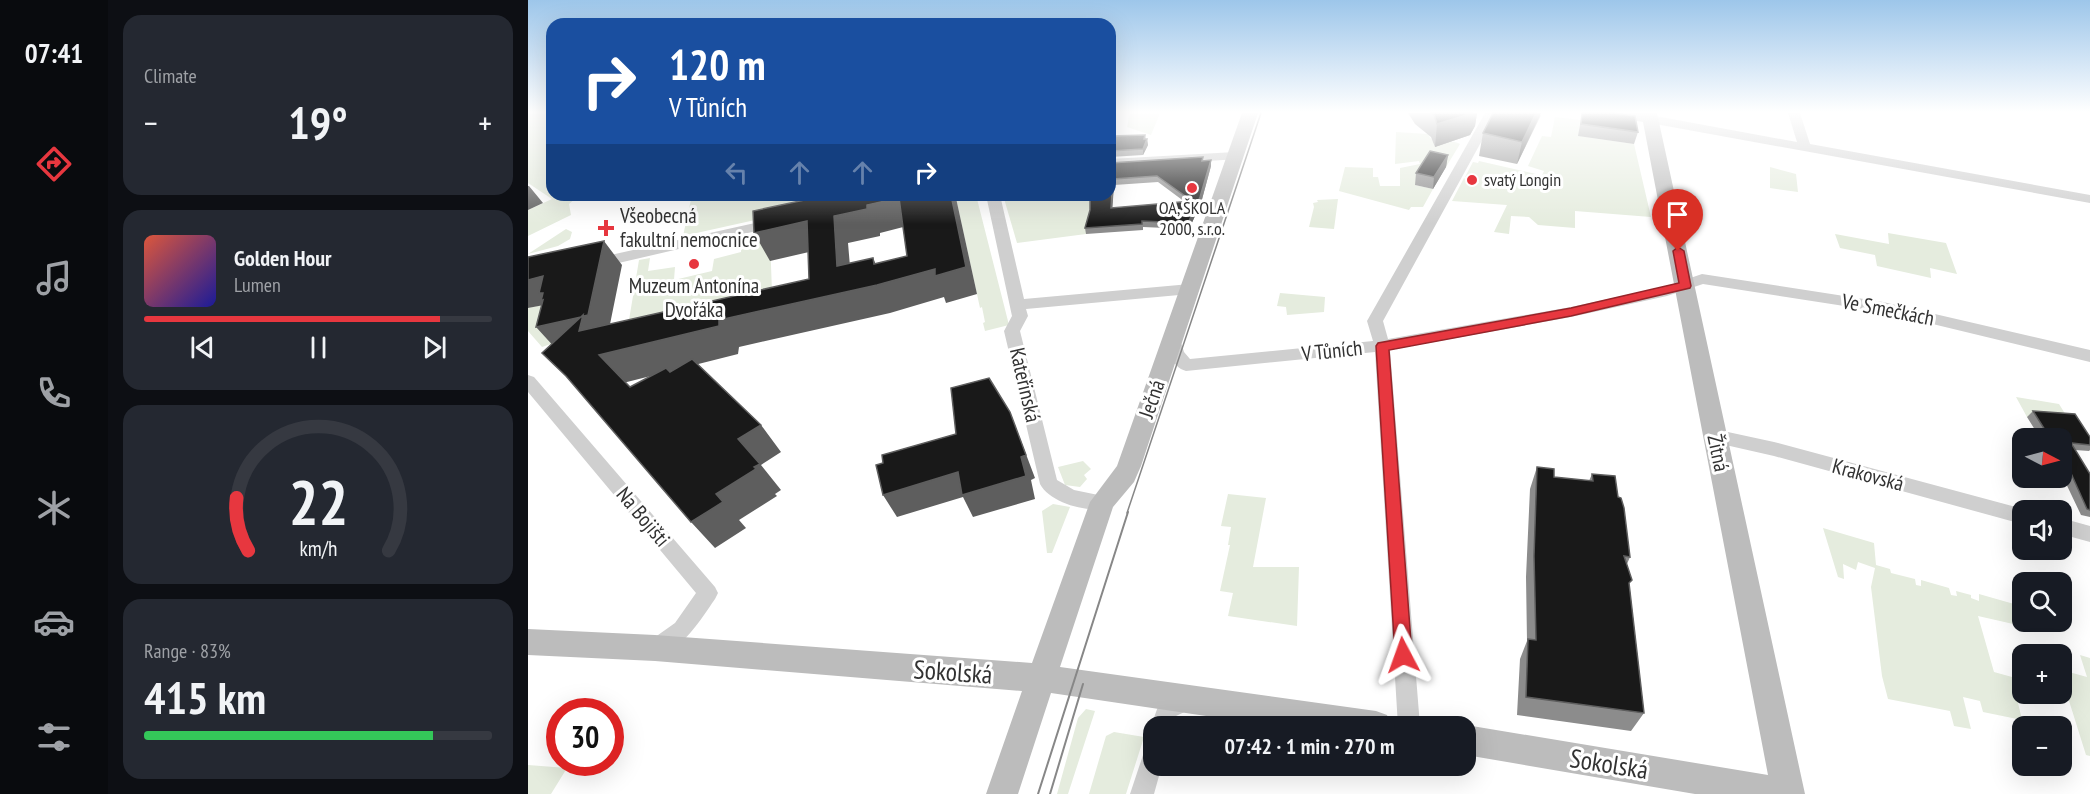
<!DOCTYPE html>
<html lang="en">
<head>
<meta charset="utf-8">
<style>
  :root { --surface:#171b24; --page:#242831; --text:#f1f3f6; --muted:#9ea1a6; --line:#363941; --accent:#e7373f }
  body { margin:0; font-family:"PT Sans Narrow",sans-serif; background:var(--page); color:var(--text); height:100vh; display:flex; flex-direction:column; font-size:22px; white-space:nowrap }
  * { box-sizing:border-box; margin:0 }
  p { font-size:20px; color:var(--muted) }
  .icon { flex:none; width:33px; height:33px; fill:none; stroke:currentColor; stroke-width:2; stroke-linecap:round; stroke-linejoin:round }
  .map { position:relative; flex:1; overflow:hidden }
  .panel { display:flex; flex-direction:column; gap:15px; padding:15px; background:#0d0f14; width:420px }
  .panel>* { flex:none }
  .hud { position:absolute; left:18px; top:18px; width:570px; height:183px; border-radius:18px; box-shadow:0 6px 24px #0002; background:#1a4fa0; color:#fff; overflow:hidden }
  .needle { width:39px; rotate:96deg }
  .fabs { position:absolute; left:1484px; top:428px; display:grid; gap:12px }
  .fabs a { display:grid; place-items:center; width:60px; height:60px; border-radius:12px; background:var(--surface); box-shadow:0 6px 24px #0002; font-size:30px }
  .speed { position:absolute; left:18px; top:698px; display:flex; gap:12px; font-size:30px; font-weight:700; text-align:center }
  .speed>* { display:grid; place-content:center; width:78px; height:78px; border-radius:50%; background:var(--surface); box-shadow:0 6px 24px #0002; line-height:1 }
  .speed .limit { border:9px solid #d22; background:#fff; color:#111 }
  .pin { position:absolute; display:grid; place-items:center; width:51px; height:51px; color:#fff; margin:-62px -26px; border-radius:50% 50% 50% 0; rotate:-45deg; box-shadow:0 0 6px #0007 }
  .pin .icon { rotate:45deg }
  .me { position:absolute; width:66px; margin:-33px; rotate:356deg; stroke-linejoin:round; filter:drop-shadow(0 0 4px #0008) }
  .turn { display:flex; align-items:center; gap:21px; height:126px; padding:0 24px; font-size:27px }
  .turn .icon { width:78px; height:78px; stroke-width:2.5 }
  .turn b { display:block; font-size:42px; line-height:51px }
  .lanes { display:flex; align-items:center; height:57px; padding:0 24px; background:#0003; justify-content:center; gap:30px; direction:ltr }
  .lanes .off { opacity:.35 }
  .big { font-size:45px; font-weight:700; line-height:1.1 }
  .panel .widget { flex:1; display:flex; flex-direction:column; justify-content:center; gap:9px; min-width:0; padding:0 21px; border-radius:18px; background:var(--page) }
  .panel .dial { align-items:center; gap:0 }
  .dial svg { height:156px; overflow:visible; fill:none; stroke:var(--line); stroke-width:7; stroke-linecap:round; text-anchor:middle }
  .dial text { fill:var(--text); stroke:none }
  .song { display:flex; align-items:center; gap:18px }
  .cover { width:72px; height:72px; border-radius:9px; background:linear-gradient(135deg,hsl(10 70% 55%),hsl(240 70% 35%)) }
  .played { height:6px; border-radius:3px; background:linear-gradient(90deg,var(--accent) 85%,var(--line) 85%) }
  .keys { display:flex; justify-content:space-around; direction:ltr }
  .heat { display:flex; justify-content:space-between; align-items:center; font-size:33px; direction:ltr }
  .charge { height:9px; border-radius:4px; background:linear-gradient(90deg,#34c759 83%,var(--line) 0) }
  .trip { position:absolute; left:615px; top:716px; width:333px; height:60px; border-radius:18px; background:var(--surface); box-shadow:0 6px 24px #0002; font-weight:700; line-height:60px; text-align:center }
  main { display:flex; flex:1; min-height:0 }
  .menu { display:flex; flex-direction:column; width:108px; justify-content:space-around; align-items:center; background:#090b0e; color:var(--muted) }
  .menu .icon { width:42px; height:42px }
  .menu .active { color:var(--accent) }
  .menu b { font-size:27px; color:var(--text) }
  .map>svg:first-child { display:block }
  .green { fill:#e5ecde }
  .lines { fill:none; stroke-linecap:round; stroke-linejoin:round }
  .street { fill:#cfcfcf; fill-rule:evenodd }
  .secondary { fill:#bcbcbc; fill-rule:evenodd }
  .tram-far1 { stroke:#878787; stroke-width:1.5 }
  .tram { stroke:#878787; stroke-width:2 }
  .wall { fill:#8c8c8c; fill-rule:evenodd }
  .shaded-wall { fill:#5e5e5e }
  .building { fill:#191919; stroke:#5e5e5e; stroke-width:1.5; fill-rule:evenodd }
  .route { fill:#e7373f; stroke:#962429; stroke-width:1.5 }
  .poi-dot { fill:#e7373f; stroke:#fff; stroke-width:2 }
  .labels { text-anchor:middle; stroke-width:6; stroke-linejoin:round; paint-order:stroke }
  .far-poi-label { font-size:18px; fill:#323232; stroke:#fff; text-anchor:start }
  .poi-label { font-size:21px; fill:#323232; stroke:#fff; text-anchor:start }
  .street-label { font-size:21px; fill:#323232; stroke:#fff }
  .near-street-label { font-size:26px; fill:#323232; stroke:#fff }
</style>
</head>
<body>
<main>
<nav class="menu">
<b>07:41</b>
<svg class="icon active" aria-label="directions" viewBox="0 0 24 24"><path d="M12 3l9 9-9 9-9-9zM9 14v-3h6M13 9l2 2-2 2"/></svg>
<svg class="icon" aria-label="music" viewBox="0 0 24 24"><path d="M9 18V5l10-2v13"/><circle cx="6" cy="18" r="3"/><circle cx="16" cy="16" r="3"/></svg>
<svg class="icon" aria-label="phone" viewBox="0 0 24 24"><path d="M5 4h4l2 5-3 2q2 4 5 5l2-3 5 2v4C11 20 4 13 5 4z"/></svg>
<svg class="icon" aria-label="climate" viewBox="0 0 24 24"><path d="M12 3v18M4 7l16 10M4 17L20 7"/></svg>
<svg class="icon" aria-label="car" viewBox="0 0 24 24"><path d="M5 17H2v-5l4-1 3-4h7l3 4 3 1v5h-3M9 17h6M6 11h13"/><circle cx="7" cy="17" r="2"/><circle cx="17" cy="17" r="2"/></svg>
<svg class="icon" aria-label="filters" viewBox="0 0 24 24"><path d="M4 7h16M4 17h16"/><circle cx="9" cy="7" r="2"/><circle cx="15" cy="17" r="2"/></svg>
</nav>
<section class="panel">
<div class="widget"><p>Climate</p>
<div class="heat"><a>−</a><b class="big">19°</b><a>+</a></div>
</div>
<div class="widget">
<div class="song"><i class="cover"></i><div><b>Golden Hour</b><p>Lumen</p></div></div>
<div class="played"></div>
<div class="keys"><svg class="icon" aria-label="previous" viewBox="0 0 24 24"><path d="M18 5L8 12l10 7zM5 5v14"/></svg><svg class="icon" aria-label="pause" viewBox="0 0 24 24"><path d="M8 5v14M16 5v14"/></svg><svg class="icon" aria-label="next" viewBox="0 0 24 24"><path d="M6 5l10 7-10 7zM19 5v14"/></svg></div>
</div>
<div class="widget dial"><svg viewBox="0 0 100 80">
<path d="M14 69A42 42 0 1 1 86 69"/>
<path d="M14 69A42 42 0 0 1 8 42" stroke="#e7373f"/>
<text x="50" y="56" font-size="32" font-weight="700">22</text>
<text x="50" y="72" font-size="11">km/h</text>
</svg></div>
<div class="widget"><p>Range · 83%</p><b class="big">415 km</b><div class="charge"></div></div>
</section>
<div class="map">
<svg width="1562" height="794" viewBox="0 0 1562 794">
  <rect width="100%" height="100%" fill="#fff"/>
  <path class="green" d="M0,113H24V195H57L49,197L41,204L43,215L0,236V210L24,199L0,183Z
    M602,113H632L623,135L599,127Z
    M1027,117L1052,120L1051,136L1106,144L1123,217L1047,211V228L1010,225L1001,217L983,216L981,234L966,232L979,205L924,201L936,178L943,184L951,183L949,176L942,175L937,177L945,162L950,163L951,161L1008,174V188L1016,171L1000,166L1014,136L1023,137Z
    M868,132L900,134L903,139C912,142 926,140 932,144L918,167L900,163L887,185L905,189L895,207H883L881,210L811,191L817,167L845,168V177H850L852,186H872V168L892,164L891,161L867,164Z
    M1242,167L1268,174L1270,192L1242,188Z
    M164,195H340L155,236Z
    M397,195H448L481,325L457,331L455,323L457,322L454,307L452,308L428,198L242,238L245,319L98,338L111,260L122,258L120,271L147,267L146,280L184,271L186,259L213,252L214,238Z
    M475,195L479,200L482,199L481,195H564L558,234L489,243Z
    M810,199L806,229L781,227L786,207L785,203L790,202L789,200Z
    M38,229L44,232L42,239L30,246L0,254Z
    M1360,233L1418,243L1429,274L1402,268L1403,278L1349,266L1347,255L1312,248L1307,234L1361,244Z
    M752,293L797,297L796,312L759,315L758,307L749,306Z
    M14,305L32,341L14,347L0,331V308Z
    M1488,397L1531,404L1541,420L1499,417Z
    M555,461L563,469L556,475L559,479L552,487L537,485L530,467Z
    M700,494L738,498L725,567H771L769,626L700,616L705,593L692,591L702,545H700L703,527L693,526Z
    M525,504L542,507L524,553H519L514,511Z
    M1295,528L1346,543L1348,565L1362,569L1363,573L1387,579L1388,585L1393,586V580L1421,588L1423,595L1429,596L1428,591L1443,595V598L1451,601V594L1486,604L1494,626L1450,616L1466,672L1484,677L1494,720L1455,712L1452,701L1435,697L1443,729L1426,726L1422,711L1360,699L1354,676L1343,587L1347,568L1330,562L1328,570L1315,564L1316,579L1310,577Z
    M1552,655L1562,658V756L1558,755L1537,688L1544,690L1541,672L1559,677Z
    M558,709L567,711L540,794H529L550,718Z
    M586,732L616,737L598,794H561L578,736Z
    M0,765L39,768L23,794H0Z"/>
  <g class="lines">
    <path class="street" d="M957,113H969L855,321L860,339L1043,307L1136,287L1174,274L1355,302L1562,350V362L1355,312L1175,284L1139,296L1043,317L862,350L892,726H870L847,352L658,371C644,367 638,350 637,337L640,333H650L656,352L662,359L845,341L839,321Z
      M1260,113H1272L1282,144L1562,195V203L1122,123L1116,119L1122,115L1269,142Z
      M707,152L713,156L711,159L582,167V159Z
      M458,195H472L496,299L662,284L669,289L662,294L498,309L500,316L492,331L529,480L546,490L580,497L583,502L580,507C561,514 522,503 512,484L476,331L484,316Z
      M245,219L252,223L250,226L69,268L62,263L69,258Z
      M0,375L6,377L187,587L190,593L187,599C171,622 157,646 130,657L123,654L120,647L123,640L147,623L168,593L0,392Z
      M1186,429L1246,442L1499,510H1494V524L1246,456L1180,441L1177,436L1180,431Z
      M1533,518L1562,526V542L1533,534Z
      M659,688L667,691L670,699L667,707L648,716L645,726H626V732L623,726L632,701Z
      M626,743V765H634L626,794H602L618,746Z"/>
    <path class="secondary" d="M714,113H730L613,466L606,482L585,507L532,667L848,711L859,715L863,726H745L523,693L490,794H458L494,691L127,661L0,655V629L127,635L504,663L562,502L589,466Z
      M1081,113H1129L1277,794H1167L938,755V726H935L938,725L1240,775L1115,122L1083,116Z"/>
    <path class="tram-far1" d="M599,513L733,113"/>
    <path class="tram" d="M510,794L600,512
      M522,794L555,684"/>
  </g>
  <path class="wall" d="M880,113H949L947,126L942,135L907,147L903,137L887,124Z
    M1054,113H1085L1110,132L1106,144L1050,136Z
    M1013,115L989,164L951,156L955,133Z
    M582,136L619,139L620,145L615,155L582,157Z
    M920,155L918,167L905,189L887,185L888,173Z
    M676,160H683V166L673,203L661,229L615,227V230L558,234L557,228L562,210L582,163ZM630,182L657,202L584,208L586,185Z
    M1505,411L1562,437V450L1561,451L1547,450L1562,474V517L1553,515L1533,473V438H1512L1499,417Z
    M1009,467L1026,477L1061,481L1064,474L1090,497L1102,557L1099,564L1116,713L1103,731L989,715L992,659L999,641L998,577L1002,489Z"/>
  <path class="shaded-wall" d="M945,113H949L947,126L942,135L907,147L909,124Z
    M1008,113H1013L989,164L994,142Z
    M617,135L618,141L619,139L620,145L615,155V149Z
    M920,155L918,167L905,189L906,177Z
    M683,160V166L673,203L661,229L660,223Z
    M585,179L586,185L584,214L583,208Z
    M0,186H1L15,203L0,210Z
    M423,195H427L428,198L449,294L418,303L416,297L362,313L211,347L210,354L95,383L29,350L8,327L16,305L0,308V280L15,276L55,315L76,241L94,265L79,339L191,320L309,266L306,216L339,205L371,198L383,225L352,233V236L320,243L324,290L346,264L345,258L356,283L407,269Z
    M279,221L294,249L242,261L226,233Z
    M482,412L507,478L503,480L507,499L445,517L435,497L369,517L355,495Z
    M233,425L253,452L233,465L253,490L247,494L249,496L211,520L218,528L187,548L163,522L188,494L210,439Z"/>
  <path class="building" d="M903,113H945L909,124L906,115Z
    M965,113H1008L994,142L955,133Z
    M1054,113H1085L1107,116L1110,132L1053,124Z
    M617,135L616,139H619L615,149L582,151V136Z
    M902,151L920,155L906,177L888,173Z
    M675,157L674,161L683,160L672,197L660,223L614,221V224L557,228L562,210V195H582V163ZM629,176L664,201L583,208L585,179Z
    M300,195H423L438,267L407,276V269L349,285L191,320V326L71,355L102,387L138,368L142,372L164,359L233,425L210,439L232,464L226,467L228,469L188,494L195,502L163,522L38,376L14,353L55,315L51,331L281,279L279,221L226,233L225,211ZM371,198L379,256L346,264L345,258L309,266L306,216L339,209V205Z
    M76,241L60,315L56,316L55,315L53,317L8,327L15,300L13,301L15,293H11L15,276L0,280V257Z
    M461,378L482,412L498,455L493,457L498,476L434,495L430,472L355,495L348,465L355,463L354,455L428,434L423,388Z
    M1505,411L1547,414L1562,437V445L1543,443L1562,474V510L1559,509L1542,471L1533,457V438H1522Z
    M1009,467L1026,469V477L1065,481L1064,474L1087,476L1090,497L1093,498L1096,508L1102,557L1096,556L1104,580L1101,583L1116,713L998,697L1000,639L1008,640L1006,556Z"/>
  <linearGradient id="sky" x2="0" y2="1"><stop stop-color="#9dc6ea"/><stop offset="0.5" stop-color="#fff"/><stop offset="1" stop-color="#fff" stop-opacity="0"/></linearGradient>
  <rect width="1562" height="224" fill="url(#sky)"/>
  <path class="route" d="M1150,247L1156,251L1163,286L1162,288L1043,316L861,350L884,655L881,661L875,663L869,661L867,655L848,346L850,343L1043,308L1151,283L1145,251Z"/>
  <g class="poi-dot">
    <circle cx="944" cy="180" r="6"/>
    <circle cx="664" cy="188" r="6"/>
    <path d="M75 219h6v6h6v6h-6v6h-6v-6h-6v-6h6z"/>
    <circle cx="166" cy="264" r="6"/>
  </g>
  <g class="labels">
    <g class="far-poi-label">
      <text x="956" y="186">svatý Longin</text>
      <text x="664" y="214" text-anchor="middle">OA, ŠKOLA<tspan x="664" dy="21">2000, s.r.o.</tspan></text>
    </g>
    <g class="poi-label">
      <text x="92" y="223">Všeobecná<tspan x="92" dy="24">fakultní nemocnice</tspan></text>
      <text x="166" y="293" text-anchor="middle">Muzeum Antonína<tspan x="166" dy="24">Dvořáka</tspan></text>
    </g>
    <g class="street-label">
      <text transform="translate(1360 310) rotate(11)" y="7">Ve Smečkách</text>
      <text transform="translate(804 351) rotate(-6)" y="7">V Tůních</text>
      <text transform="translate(497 385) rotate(77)" y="7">Kateřinská</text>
      <text transform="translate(624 399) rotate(-71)" y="7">Ječná</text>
      <text transform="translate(1190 453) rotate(78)" y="7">Žitná</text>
      <text transform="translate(1340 475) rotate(15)" y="7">Krakovská</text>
      <text transform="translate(115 517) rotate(50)" y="7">Na Bojišti</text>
    </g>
    <g class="near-street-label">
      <text transform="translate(425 672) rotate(4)" y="9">Sokolská</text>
      <text transform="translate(1081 764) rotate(9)" y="9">Sokolská</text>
    </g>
  </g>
</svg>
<div class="fabs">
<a><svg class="needle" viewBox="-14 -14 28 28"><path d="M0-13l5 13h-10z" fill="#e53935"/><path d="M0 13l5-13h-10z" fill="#9ea1a6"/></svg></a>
<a><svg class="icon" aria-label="sound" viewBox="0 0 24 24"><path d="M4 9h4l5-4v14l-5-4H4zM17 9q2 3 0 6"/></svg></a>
<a><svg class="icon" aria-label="search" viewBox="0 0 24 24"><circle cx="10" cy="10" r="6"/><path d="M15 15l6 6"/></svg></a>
<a>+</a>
<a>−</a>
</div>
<div class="speed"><div class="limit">30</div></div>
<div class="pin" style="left:1150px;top:251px;background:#d93025"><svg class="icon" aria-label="arrive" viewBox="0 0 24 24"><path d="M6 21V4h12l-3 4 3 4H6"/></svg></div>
<svg class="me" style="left:875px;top:655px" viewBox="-20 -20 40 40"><path d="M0-17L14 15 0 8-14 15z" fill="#e7373f" stroke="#fff" stroke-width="4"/></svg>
<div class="trip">07:42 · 1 min · 270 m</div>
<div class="hud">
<div class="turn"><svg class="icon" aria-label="right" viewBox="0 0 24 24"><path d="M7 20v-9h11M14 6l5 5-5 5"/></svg><div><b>120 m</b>V Tůních</div></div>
<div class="lanes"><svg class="icon off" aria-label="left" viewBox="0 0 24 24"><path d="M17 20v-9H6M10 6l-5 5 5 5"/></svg><svg class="icon off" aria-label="ahead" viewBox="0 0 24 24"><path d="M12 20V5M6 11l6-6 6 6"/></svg><svg class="icon off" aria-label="ahead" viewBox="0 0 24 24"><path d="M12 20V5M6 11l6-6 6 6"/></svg><svg class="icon" aria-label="right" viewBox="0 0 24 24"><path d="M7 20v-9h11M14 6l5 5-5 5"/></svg></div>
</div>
</div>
</main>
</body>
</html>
